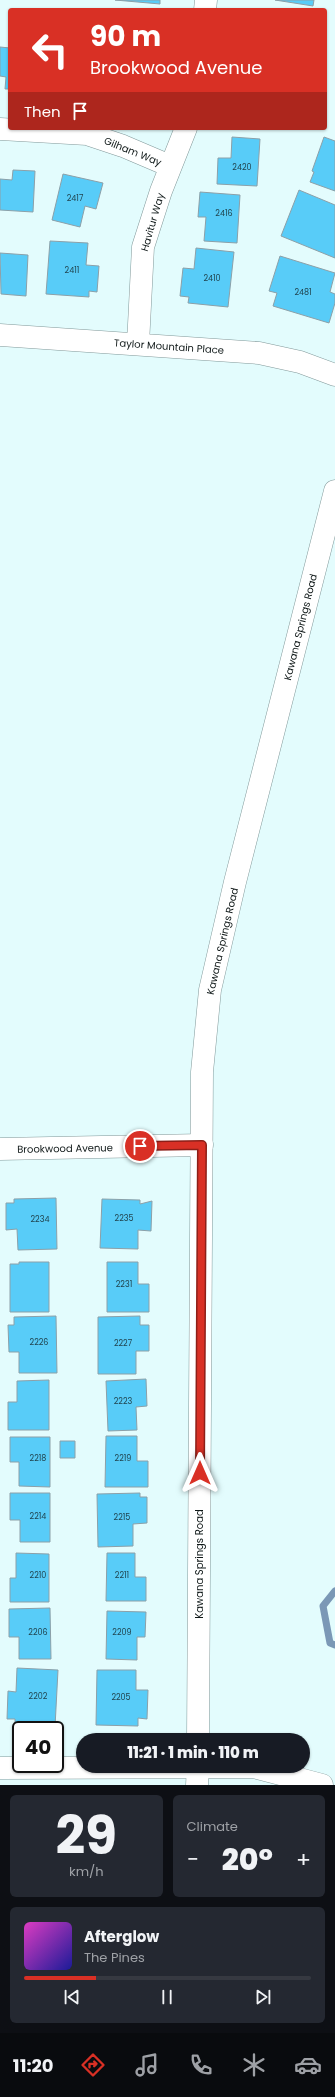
<!DOCTYPE html>
<html lang="en">
<head>
<meta charset="utf-8">
<style>
  :root { --surface:#171b24; --page:#242831; --text:#f1f3f6; --muted:#9ea1a6; --line:#363941; --accent:#d93025 }
  body { margin:0; font-family:Poppins,sans-serif; background:var(--page); color:var(--text); height:100vh; display:flex; flex-direction:column; font-size:15px; white-space:nowrap }
  * { box-sizing:border-box; margin:0 }
  p { font-size:13px; color:var(--muted) }
  .icon { flex:none; width:22px; height:22px; fill:none; stroke:currentColor; stroke-width:2; stroke-linecap:round; stroke-linejoin:round }
  .map { position:relative; height:1785px; overflow:hidden }
  .panel { display:flex; flex-direction:column; gap:10px; padding:10px; background:#0d0f14; flex:1 }
  .panel>* { flex:none }
  .top-card { position:absolute; left:8px; top:8px; width:319px; height:122px; border-radius:4px; box-shadow:0 1px 3px #0004; background:#d93025; color:#fff; overflow:hidden }
  .speed { position:absolute; left:12px; top:1721px; display:flex; gap:8px; font-size:20px; font-weight:700; text-align:center }
  .speed>* { display:grid; place-content:center; width:52px; height:52px; border-radius:50%; background:var(--surface); box-shadow:0 1px 3px #0004; line-height:1 }
  .speed .limit { border:2px solid #111; border-radius:6px; background:#fff; color:#111 }
  .pin { position:absolute; display:grid; place-items:center; width:34px; height:34px; color:#fff; margin:-17px; border:2px solid #fff; border-radius:50%; box-shadow:0 1px 4px #0007 }
  .me { position:absolute; width:44px; margin:-22px; rotate:0deg; stroke-linejoin:round; filter:drop-shadow(0 0 3px #0008) }
  .turn { display:flex; align-items:center; gap:14px; height:84px; padding:0 16px; font-size:18px }
  .turn .icon { width:52px; height:52px; stroke-width:2.5 }
  .turn b { display:block; font-size:28px; line-height:34px }
  .then { display:flex; align-items:center; height:38px; padding:0 16px; background:#0003; gap:8px; font-size:15px }
  .big { font-size:30px; font-weight:800; line-height:1.1 }
  .panel .tile { flex:1; display:flex; flex-direction:column; justify-content:center; gap:6px; min-width:0; padding:0 14px; border-radius:6px; background:var(--page) }
  .panel .dial { align-items:center; gap:0 }
  .dial b { font-size:52px; line-height:1 }
  .song { display:flex; align-items:center; gap:12px }
  .cover { width:48px; height:48px; border-radius:6px; background:linear-gradient(135deg,hsl(310 70% 55%),hsl(240 70% 35%)) }
  .played { height:4px; border-radius:2px; background:linear-gradient(90deg,var(--accent) 25%,var(--line) 25%) }
  .keys { display:flex; justify-content:space-around; direction:ltr }
  .heat { display:flex; justify-content:space-between; align-items:center; font-size:22px; direction:ltr }
  .panel .tiles { flex:1; display:grid; gap:10px; grid-template-columns:1fr 1fr }
  .tile:last-child { grid-column:span 2 }
  .trip { position:absolute; left:76px; top:1733px; width:234px; height:40px; border-radius:20px; background:var(--surface); box-shadow:0 1px 3px #0004; font-weight:800; line-height:40px; text-align:center }
  .tabs { display:flex; height:64px; justify-content:space-around; align-items:center; background:#090b0e; color:var(--muted) }
  .tabs .icon { width:28px; height:28px }
  .tabs .current { color:var(--accent) }
  .tabs b { font-size:18px; color:var(--text) }
  .map>svg:first-child { display:block }
  .lines { fill:none; stroke-linecap:round; stroke-linejoin:round }
  .stream { stroke:#7b98b6; stroke-width:7 }
  .building { fill:#58ccf8; stroke:#8ca0a8 }
  .minor-casing { stroke:#82999a; stroke-width:23 }
  .tertiary-casing { stroke:#82999a; stroke-width:23 }
  .minor { stroke:#fff; stroke-width:22 }
  .tertiary { stroke:#fff; stroke-width:22 }
  .route-casing { stroke:#8d1f18; stroke-width:10 }
  .route { stroke:#d93025; stroke-width:7 }
  .labels { text-anchor:middle; stroke-width:4; stroke-linejoin:round; paint-order:stroke }
  .number-label { font-size:8px; fill:#20444f }
  .street-label { font-size:10px; fill:#0e1717; stroke:#fff }
</style>
</head>
<body>
<div class="map">
<svg width="335" height="1785" viewBox="0 0 335 1785">
  <rect width="100%" height="100%" fill="#e3fcfd"/>
  <g class="lines">
    <path class="stream" d="M335,1591L323,1606L330,1643L335,1645"/>
  </g>
  <path class="building" d="M115,0H160V4Z
    M275,0H314L313,6Z
    M0,47L10,48V89H5L6,77L0,76Z
    M232,137L260,139L257,186L217,184L218,158H231Z
    M324,137L335,141V191L310,182L314,172L312,171Z
    M13,170L35,171L33,212L0,210V179L12,180Z
    M63,174L103,183L96,209L85,206L80,227L52,220Z
    M299,190L335,205V258L281,236Z
    M200,192L240,195L237,243L204,241L206,217H198Z
    M50,241L88,243L86,265L99,266L97,292L89,291V297L46,294Z
    M196,248L234,252L228,307L188,303L189,297L180,296L183,268L194,269Z
    M0,253L28,255L26,296L1,294Z
    M280,256L335,273L330,292L335,294V303L329,323L273,306L277,293L269,291Z
    M56,1198L57,1249L18,1250L17,1229L6,1230V1203H14V1199Z
    M102,1199L140,1200V1204L152,1201L151,1231L138,1230V1249L100,1248Z
    M19,1262H49V1312H10V1264H19Z
    M107,1262H138V1284H149V1312H107Z
    M56,1316L57,1373H19V1352H9L8,1325H14V1317Z
    M140,1316V1325H149V1351H136V1374H98V1317Z
    M146,1379L147,1406L136,1407L137,1430L108,1431L106,1381Z
    M49,1380V1430H8V1402H17V1381Z
    M106,1436H137V1461H148V1487H105Z
    M10,1437H50V1487L19,1486V1462H10Z
    M60,1441H75V1458H60Z
    M10,1493H50V1542H20V1520H10Z
    M140,1493V1497H147V1523L133,1524V1546L98,1547L97,1494Z
    M16,1553L49,1554V1602H10V1578H16Z
    M107,1553H135V1577H146V1601H106Z
    M50,1608L51,1659H19V1637H9V1609Z
    M107,1611L146,1612L145,1637H137V1660L106,1659Z
    M17,1668L58,1670L55,1727L15,1725V1719H7L8,1691L16,1692Z
    M97,1670H136V1690H148L147,1719L138,1718V1726L96,1725Z"/>
  <g class="lines">
    <g class="minor-casing">
      <path id="minor" d="M205,10L206,0
        M0,129L87,134L123,146L170,166
        M0,335L259,353L300,362L335,375
        M138,344L143,247L161,191L186,128
        M0,1149L202,1145
        M0,1768L254,1767L322,1785"/>
    </g>
    <g class="tertiary-casing">
      <path id="tertiary" d="M198,1740L202,1072L210,990L235,882L335,491
        M197,1785L198,1766"/>
    </g>
    <use href="#minor" class="minor"/>
    <use href="#tertiary" class="tertiary"/>
  </g>
  <g class="lines">
    <g class="route-casing">
      <path id="route" d="M140,1146L202,1145L200,1473"/>
    </g>
    <use href="#route" class="route"/>
  </g>
  <g class="labels">
    <g class="number-label">
      <text x="242" y="170">2420</text>
      <text x="75" y="201">2417</text>
      <text x="224" y="216">2416</text>
      <text x="72" y="273">2411</text>
      <text x="212" y="281">2410</text>
      <text x="303" y="295">2481</text>
      <text x="124" y="1221">2235</text>
      <text x="40" y="1222">2234</text>
      <text x="124" y="1287">2231</text>
      <text x="39" y="1345">2226</text>
      <text x="123" y="1346">2227</text>
      <text x="123" y="1404">2223</text>
      <text x="38" y="1461">2218</text>
      <text x="123" y="1461">2219</text>
      <text x="38" y="1519">2214</text>
      <text x="122" y="1520">2215</text>
      <text x="38" y="1578">2210</text>
      <text x="122" y="1578">2211</text>
      <text x="38" y="1635">2206</text>
      <text x="122" y="1635">2209</text>
      <text x="38" y="1699">2202</text>
      <text x="121" y="1700">2205</text>
    </g>
    <g class="street-label">
      <text transform="translate(133 151) rotate(22)" y="4">Gilham Way</text>
      <text transform="translate(152 222) rotate(-74)" y="4">Havitur Way</text>
      <text transform="translate(169 346) rotate(4)" y="4">Taylor Mountain Place</text>
      <text transform="translate(300 627) rotate(-76)" y="4">Kawana Springs Road</text>
      <text transform="translate(222 941) rotate(-77)" y="4">Kawana Springs Road</text>
      <text transform="translate(65 1148) rotate(-1)" y="4">Brookwood Avenue</text>
      <text transform="translate(199 1564) rotate(-90)" y="4">Kawana Springs Road</text>
    </g>
  </g>
</svg>
<div class="speed"><div class="limit">40</div></div>
<div class="pin" style="left:140px;top:1146px;background:#d93025"><svg class="icon" aria-label="arrive" viewBox="0 0 24 24"><path d="M6 21V4h12l-3 4 3 4H6"/></svg></div>
<svg class="me" style="left:200px;top:1473px" viewBox="-20 -20 40 40"><path d="M0-17L14 15 0 8-14 15z" fill="#d93025" stroke="#fff" stroke-width="4"/></svg>
<div class="trip">11:21 · 1 min · 110 m</div>
<div class="top-card">
<div class="turn"><svg class="icon" aria-label="left" viewBox="0 0 24 24"><path d="M17 20v-9H6M10 6l-5 5 5 5"/></svg><div><b>90 m</b>Brookwood Avenue</div></div>
<div class="then">Then<svg class="icon" aria-label="arrive" viewBox="0 0 24 24"><path d="M6 21V4h12l-3 4 3 4H6"/></svg></div>
</div>
</div>
<section class="panel">
<div class="tiles">
<div class="tile dial"><b>29</b><p>km/h</p></div>
<div class="tile"><p>Climate</p>
<div class="heat"><a>−</a><b class="big">20°</b><a>+</a></div>
</div>
<div class="tile">
<div class="song"><i class="cover"></i><div><b>Afterglow</b><p>The Pines</p></div></div>
<div class="played"></div>
<div class="keys"><svg class="icon" aria-label="previous" viewBox="0 0 24 24"><path d="M18 5L8 12l10 7zM5 5v14"/></svg><svg class="icon" aria-label="pause" viewBox="0 0 24 24"><path d="M8 5v14M16 5v14"/></svg><svg class="icon" aria-label="next" viewBox="0 0 24 24"><path d="M6 5l10 7-10 7zM19 5v14"/></svg></div>
</div>
</div>
</section>
<nav class="tabs">
<b>11:20</b>
<svg class="icon current" aria-label="directions" viewBox="0 0 24 24"><path d="M12 3l9 9-9 9-9-9zM9 14v-3h6M13 9l2 2-2 2"/></svg>
<svg class="icon" aria-label="music" viewBox="0 0 24 24"><path d="M9 18V5l10-2v13"/><circle cx="6" cy="18" r="3"/><circle cx="16" cy="16" r="3"/></svg>
<svg class="icon" aria-label="phone" viewBox="0 0 24 24"><path d="M5 4h4l2 5-3 2q2 4 5 5l2-3 5 2v4C11 20 4 13 5 4z"/></svg>
<svg class="icon" aria-label="climate" viewBox="0 0 24 24"><path d="M12 3v18M4 7l16 10M4 17L20 7"/></svg>
<svg class="icon" aria-label="car" viewBox="0 0 24 24"><path d="M5 17H2v-5l4-1 3-4h7l3 4 3 1v5h-3M9 17h6M6 11h13"/><circle cx="7" cy="17" r="2"/><circle cx="17" cy="17" r="2"/></svg>
</nav>
</body>
</html>
